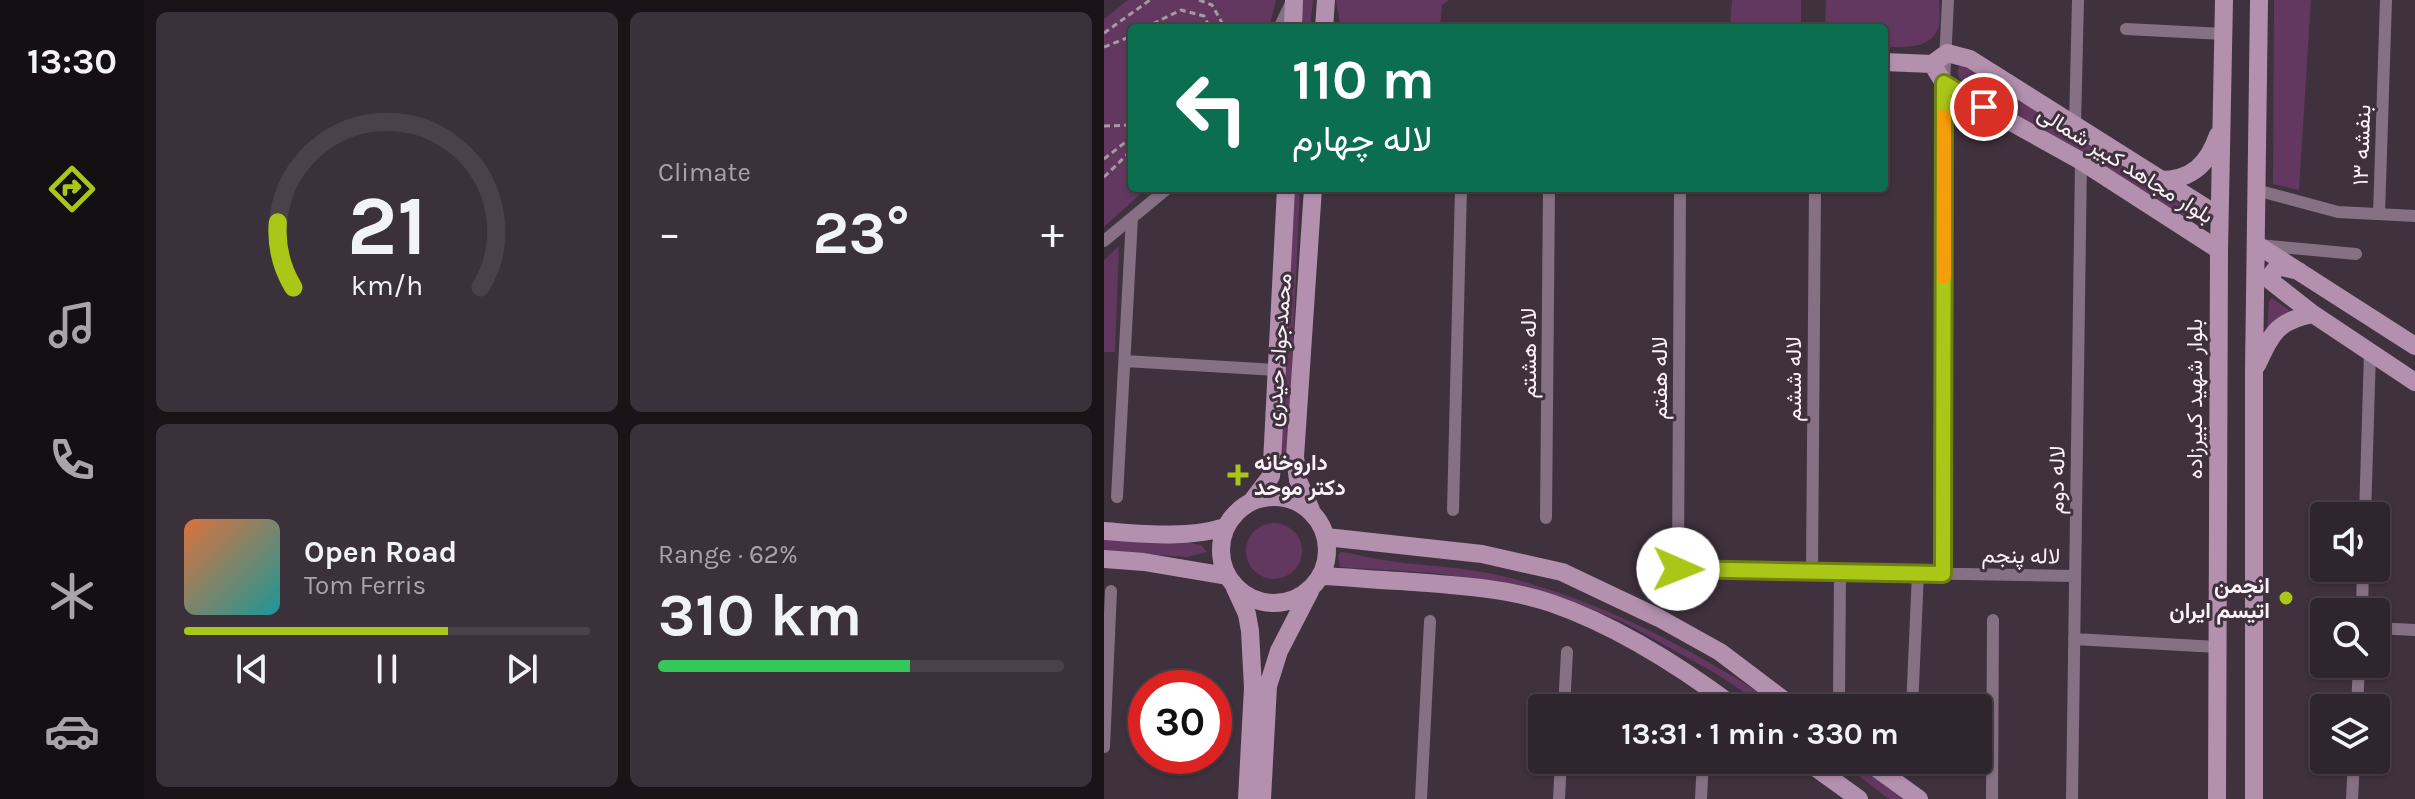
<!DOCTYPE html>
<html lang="en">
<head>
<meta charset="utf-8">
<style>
  :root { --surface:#2f252e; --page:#3b313a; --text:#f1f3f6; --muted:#a7a5aa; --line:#4a424a; --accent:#aac718 }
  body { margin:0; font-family:Karla,Vazirmatn,sans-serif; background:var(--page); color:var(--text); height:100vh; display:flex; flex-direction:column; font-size:30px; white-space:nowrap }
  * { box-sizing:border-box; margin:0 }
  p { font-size:26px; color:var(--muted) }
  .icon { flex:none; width:44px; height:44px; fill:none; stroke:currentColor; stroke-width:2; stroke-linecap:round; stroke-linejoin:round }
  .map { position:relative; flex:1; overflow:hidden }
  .drawer { display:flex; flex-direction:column; gap:12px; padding:12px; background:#1a1419; width:960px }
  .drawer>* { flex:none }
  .top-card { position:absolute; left:24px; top:24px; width:760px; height:168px; border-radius:8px; box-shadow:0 2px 6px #0004,0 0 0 2px var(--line); background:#0b6e4f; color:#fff; overflow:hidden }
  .controls { position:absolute; left:1206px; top:502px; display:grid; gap:16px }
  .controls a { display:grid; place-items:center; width:80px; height:80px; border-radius:8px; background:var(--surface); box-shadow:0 2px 6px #0004,0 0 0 2px var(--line); font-size:40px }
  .speed { position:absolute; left:24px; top:670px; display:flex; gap:16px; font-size:40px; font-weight:700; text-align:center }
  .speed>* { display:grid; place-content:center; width:104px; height:104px; border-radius:50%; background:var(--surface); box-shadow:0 2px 6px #0004,0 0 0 2px var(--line); line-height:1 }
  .speed .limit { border:12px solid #d22; background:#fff; color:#111 }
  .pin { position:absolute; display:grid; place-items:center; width:68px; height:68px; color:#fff; margin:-34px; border:4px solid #fff; border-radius:50%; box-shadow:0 2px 8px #0007 }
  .me { position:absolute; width:88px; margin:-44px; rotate:91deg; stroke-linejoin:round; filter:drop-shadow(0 0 6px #0008) }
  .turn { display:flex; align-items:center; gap:28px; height:168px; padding:0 32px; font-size:36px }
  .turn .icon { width:104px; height:104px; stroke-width:2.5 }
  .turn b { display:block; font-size:56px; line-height:68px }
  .big { font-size:60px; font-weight:700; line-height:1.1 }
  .drawer .tile { flex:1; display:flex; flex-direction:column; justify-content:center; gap:12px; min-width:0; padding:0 28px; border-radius:12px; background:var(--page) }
  .drawer .dial { align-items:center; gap:0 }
  .dial svg { height:208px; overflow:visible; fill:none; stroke:var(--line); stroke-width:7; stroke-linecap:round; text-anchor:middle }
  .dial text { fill:var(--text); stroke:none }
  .song { display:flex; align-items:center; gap:24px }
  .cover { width:96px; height:96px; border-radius:12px; background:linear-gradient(135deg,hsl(20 70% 55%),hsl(180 70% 35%)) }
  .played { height:8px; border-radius:4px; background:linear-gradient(90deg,var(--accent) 65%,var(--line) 65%) }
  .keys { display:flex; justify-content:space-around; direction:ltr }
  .heat { display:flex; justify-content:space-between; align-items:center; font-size:44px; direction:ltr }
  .charge { height:12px; border-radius:6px; background:linear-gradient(90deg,#34c759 62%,var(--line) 0) }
  .drawer .tiles { flex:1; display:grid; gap:12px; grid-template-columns:repeat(2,1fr) }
  .trip { position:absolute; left:424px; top:694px; width:464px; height:80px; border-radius:8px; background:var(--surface); box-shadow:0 2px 6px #0004,0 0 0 2px var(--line); font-weight:700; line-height:80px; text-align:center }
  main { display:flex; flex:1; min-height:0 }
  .dock { display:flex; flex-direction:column; width:144px; justify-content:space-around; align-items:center; background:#130f12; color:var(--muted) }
  .dock .icon { width:56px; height:56px }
  .dock .current { color:var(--accent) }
  .dock b { font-size:36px; color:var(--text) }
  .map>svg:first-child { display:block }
  .green { fill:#633860 }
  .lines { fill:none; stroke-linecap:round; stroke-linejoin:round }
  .path { stroke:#a599a3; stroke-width:3; stroke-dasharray:6 4; stroke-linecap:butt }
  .street { stroke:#867083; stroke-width:12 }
  .secondary { stroke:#b290ae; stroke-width:18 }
  .route-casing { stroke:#6e8110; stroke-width:20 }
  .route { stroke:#aac718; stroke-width:14 }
  .slow { stroke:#f59e0b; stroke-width:14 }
  .poi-dot { fill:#aac718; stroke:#3f313d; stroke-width:3 }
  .labels { text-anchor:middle; stroke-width:6; stroke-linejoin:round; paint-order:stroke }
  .street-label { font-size:22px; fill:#f9f0f8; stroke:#3f313d }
  .poi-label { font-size:22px; font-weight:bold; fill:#f9f0f8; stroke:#3f313d; text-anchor:start }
</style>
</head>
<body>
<main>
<nav class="dock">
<b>13:30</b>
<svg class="icon current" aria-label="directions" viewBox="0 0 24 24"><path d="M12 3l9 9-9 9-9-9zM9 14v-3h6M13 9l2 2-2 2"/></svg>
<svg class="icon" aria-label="music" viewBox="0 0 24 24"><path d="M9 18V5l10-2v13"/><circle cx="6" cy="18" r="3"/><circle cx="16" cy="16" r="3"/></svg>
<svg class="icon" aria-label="phone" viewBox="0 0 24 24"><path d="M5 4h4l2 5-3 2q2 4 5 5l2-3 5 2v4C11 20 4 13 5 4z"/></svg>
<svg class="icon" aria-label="climate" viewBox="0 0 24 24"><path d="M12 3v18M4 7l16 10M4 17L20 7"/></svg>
<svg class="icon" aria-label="car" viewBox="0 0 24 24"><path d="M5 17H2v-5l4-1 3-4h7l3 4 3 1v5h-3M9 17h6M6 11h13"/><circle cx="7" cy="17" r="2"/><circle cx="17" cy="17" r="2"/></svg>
</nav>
<section class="drawer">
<div class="tiles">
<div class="tile dial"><svg viewBox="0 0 100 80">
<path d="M14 69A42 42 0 1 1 86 69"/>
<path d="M14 69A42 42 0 0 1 8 44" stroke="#aac718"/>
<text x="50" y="56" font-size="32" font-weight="700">21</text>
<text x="50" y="72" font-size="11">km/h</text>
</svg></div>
<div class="tile"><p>Climate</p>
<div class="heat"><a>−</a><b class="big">23°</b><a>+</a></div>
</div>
<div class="tile">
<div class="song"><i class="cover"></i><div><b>Open Road</b><p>Tom Ferris</p></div></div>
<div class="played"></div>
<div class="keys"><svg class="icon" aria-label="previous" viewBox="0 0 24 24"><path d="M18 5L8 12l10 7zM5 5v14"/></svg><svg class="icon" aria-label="pause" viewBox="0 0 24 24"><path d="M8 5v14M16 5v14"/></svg><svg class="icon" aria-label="next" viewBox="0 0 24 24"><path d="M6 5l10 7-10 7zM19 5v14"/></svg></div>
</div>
<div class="tile"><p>Range · 62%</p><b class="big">310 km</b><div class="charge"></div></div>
</div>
</section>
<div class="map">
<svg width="1311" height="799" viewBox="0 0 1311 799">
  <rect width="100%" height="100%" fill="#3f313d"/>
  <path class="green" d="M24,0H172L165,28H28V188H43L0,227V19Z
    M197,0H209L206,28H195Z
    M232,0H345L338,5L336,28H239L236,24Z
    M628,0H697V28H626Z
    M722,0H835C835,8 837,18 835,26C828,50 800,47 780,47V28H721Z
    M1170,0H1207L1195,190L1169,184Z
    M859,62L955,121L1085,210L1086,220L1085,221L859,84C853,76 851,70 859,62Z
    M187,188H196L184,458L174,459Z
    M15,246L11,352H0V260Z
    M1168,298L1188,312L1163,332L1165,301Z
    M142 551a28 28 0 1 1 56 0a28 28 0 1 1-56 0Z
    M0,538L82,542L97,545L103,552L83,557L0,551Z
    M237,552C250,553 261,557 273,559C313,566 354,566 394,575C498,600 590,650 679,708H664L611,673L519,622L459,598L396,583L330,573L236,567L234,555Z
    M734,760H749L802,799H785Z"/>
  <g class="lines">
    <path class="path" d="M95,0L108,5L121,28
      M40,28L77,10L100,16L106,28
      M0,33L46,0
      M0,47L28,36
      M0,126L28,125
      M0,159L28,137
      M0,177L28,150"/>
    <path class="street" d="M175,28L187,3
      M1022,29L1120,34
      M971,125L974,0
      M576,188L574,569L971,576
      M1152,190L1234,212L1311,216
      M1275,214L1282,0
      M0,241L64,188
      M1155,245L1252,254
      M21,361L173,370
      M13,497L28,218
      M349,510L357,188
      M1261,516L1266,352
      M442,518L445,188
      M708,571L711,188
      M839,574L840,83L844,0
      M1258,612L1259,568
      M1272,628L1311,630
      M970,639L1113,647
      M735,700L736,572
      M460,708L463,652
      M808,708L814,573
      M1253,708L1255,664
      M0,747L7,591
      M317,799L326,621
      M455,799L457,760
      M597,799L599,760
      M888,799L889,620
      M968,799L977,161
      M1248,799L1250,760"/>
    <path class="secondary" d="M189,28L190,0
      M220,28L222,0
      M780,62L828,64L843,53L866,59L1115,216
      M828,64L840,83L855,93L977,161L1115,250
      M1056,180C1088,180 1104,164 1114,135
      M1152,244L1311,346
      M1195,271L1174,266L1168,274V282L1209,314L1311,382
      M1153,365C1168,333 1173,321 1209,314
      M117 550a53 53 0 1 1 106 0a53 53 0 1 1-106 0Z
      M148,501L167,476L168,463L182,188
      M207,510L194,480L191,457L209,188
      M0,531C40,534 83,539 121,527
      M222,537L378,554L458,572L555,618L616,652L690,708
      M0,559L40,562L123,576
      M217,576C243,577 270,580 296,581C346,585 399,587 447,603C514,626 576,666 632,708
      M131,588L143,614L146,631L149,688L143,799
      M701,760L755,799
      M761,760L815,799
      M158,799L164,686L175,651L206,591
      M1113,799L1115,250L1120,0
      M1150,799V371L1155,0"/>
  </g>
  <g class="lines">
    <g class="route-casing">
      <path id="route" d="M574,569L839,574L840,83L880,107"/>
    </g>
    <use href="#route" class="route"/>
    <path class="slow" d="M840,277V116"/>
  </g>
  <g class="poi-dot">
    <path d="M130 463h8v8h8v8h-8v8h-8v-8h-8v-8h8z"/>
    <circle cx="1182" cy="598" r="8"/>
  </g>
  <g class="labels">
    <g class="street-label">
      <text transform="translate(1257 145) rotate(-88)" y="8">بنفشه ۱۳</text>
      <text transform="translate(1022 164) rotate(32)" y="8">بلوار مجاهد کبیر شمالی</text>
      <text transform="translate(174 350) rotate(-86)" y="8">محمدجواد حیدری</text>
      <text transform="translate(424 353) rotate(-90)" y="8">لاله هشتم</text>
      <text transform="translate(555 378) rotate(-90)" y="8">لاله هفتم</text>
      <text transform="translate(689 379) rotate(-90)" y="8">لاله ششم</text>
      <text transform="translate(1090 399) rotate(-90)" y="8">بلوار شهید کبیرزاده</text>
      <text transform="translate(952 480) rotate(-89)" y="8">لاله دوم</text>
      <text transform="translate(917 555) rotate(1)" y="8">لاله پنجم</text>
    </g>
    <g class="poi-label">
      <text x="150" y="470">داروخانه<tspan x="150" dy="25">دکتر موحد</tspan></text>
      <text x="1166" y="593" text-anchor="end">انجمن<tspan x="1166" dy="25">اتیسم ایران</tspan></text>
    </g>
  </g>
</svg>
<div class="controls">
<a><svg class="icon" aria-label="sound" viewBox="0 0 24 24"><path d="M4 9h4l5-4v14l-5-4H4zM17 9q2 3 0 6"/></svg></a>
<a><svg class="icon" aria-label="search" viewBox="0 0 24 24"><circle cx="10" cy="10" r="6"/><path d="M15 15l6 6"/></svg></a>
<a><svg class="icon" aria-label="layers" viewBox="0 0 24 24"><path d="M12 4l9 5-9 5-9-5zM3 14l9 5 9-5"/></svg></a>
</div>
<div class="speed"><div class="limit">30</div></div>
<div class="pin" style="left:880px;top:107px;background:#d93025"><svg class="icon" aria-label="arrive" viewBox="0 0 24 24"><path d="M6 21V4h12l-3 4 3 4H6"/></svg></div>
<svg class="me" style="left:574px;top:569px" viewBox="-20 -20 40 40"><circle r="19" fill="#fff"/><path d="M0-13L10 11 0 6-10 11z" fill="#aac718"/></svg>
<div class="trip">13:31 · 1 min · 330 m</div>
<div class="top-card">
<div class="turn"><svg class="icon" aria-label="left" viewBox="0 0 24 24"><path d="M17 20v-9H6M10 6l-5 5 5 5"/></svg><div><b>110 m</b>لاله چهارم</div></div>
</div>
</div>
</main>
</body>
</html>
